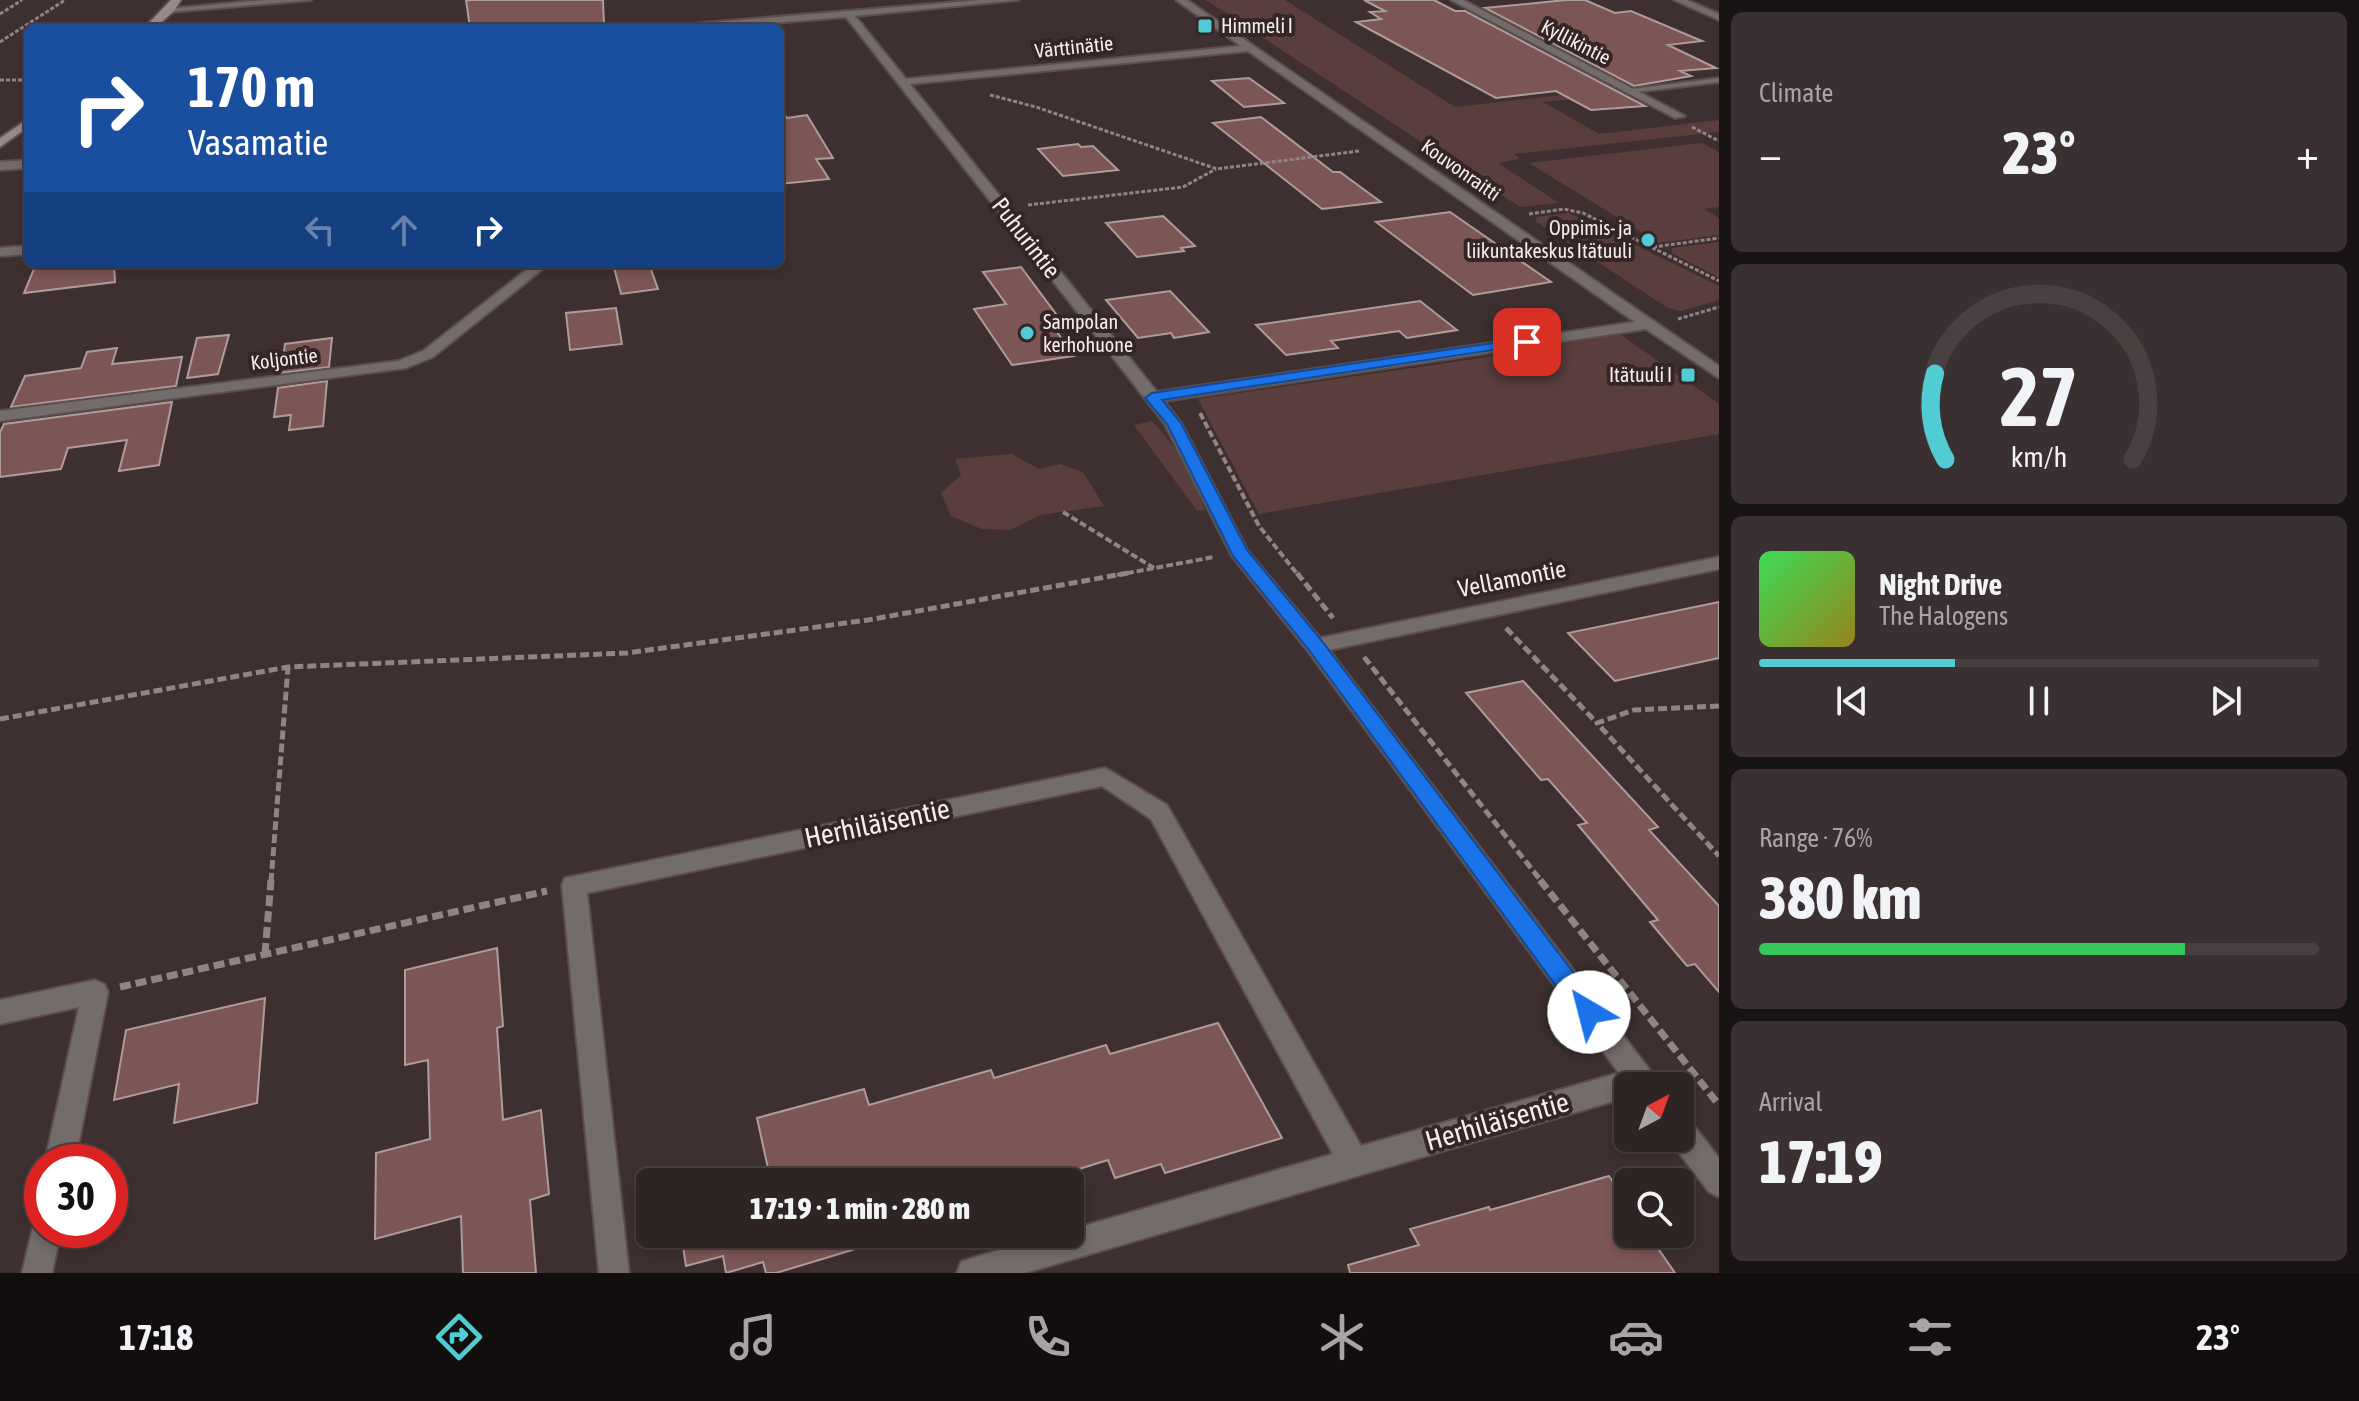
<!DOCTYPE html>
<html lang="en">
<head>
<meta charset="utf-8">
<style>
  :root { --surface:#2e2424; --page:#3a3031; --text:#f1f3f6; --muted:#a7a4a6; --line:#494141; --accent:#51ccd3 }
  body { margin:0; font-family:"Asap Condensed",sans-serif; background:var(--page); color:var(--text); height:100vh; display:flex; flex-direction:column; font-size:30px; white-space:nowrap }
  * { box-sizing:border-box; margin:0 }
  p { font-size:26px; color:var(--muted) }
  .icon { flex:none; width:44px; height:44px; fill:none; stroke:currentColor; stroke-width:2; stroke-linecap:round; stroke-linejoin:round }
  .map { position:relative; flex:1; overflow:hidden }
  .details { display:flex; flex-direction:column; gap:12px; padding:12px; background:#191414; width:640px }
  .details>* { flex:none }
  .banner { position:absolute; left:24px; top:24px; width:760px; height:244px; border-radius:12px; box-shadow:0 4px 12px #0003,0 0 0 2px var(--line); background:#1a4fa0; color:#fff; overflow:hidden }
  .needle { width:52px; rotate:41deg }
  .controls { position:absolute; left:1614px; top:1072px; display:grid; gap:16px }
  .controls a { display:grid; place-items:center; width:80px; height:80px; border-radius:12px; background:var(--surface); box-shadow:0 4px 12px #0003,0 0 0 2px var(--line); font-size:40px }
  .speed { position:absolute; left:24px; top:1144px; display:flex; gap:16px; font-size:40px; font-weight:700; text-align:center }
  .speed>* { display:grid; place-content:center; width:104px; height:104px; border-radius:50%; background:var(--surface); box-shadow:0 4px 12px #0003,0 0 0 2px var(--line); line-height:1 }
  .speed .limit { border:12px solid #d22; background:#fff; color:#111 }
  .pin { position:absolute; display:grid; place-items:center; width:68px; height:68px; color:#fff; margin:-34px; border-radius:16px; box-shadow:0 4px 12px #0006 }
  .me { position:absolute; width:88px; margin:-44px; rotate:323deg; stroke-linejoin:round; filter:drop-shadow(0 0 6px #0008) }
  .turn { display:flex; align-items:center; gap:28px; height:168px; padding:0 32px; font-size:36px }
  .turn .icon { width:104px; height:104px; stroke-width:2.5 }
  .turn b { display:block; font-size:56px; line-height:68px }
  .lanes { display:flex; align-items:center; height:76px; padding:0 32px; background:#0003; justify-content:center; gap:40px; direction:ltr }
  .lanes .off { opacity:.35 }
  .big { font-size:60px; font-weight:800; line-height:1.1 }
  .details .widget { flex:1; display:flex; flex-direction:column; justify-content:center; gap:12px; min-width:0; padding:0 28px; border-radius:12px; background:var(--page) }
  .details .dial { align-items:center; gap:0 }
  .dial svg { height:208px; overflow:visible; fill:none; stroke:var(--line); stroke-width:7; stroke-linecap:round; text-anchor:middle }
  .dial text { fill:var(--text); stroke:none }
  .song { display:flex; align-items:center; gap:24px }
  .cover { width:96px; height:96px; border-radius:12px; background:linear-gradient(135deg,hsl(130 70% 55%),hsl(50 70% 35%)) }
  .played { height:8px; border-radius:4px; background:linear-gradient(90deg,var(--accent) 35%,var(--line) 35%) }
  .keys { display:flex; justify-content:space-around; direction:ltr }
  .heat { display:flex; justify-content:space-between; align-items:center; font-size:44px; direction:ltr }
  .charge { height:12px; border-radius:6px; background:linear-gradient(90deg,#34c759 76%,var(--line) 0) }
  .trip { position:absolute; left:636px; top:1168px; width:448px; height:80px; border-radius:12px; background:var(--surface); box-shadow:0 4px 12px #0003,0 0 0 2px var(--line); font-weight:800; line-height:80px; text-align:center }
  .menu { display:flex; height:128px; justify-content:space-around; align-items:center; background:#120e0e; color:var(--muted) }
  .menu .icon { width:56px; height:56px }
  .menu .current { color:var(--accent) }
  .menu b { font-size:36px; color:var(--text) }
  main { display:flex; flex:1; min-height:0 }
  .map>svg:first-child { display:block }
  .green { fill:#5a3e3d }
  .building { fill:#7c5655; stroke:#ad9c9b; stroke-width:2 }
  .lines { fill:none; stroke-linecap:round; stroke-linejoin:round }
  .lane-casing { stroke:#5c4e4e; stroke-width:4 }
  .street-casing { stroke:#5c4e4e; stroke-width:4 }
  .secondary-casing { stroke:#5c4e4e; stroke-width:4 }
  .path-far3 { stroke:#908484; stroke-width:3; stroke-dasharray:4 2; stroke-linecap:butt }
  .path-far2 { stroke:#908484; stroke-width:4; stroke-dasharray:7 3; stroke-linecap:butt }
  .path-far1 { stroke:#908484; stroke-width:5; stroke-dasharray:9 4; stroke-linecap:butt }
  .path { stroke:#908484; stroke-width:7; stroke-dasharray:11 5; stroke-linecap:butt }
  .lane { fill:#736c6b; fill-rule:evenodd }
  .street { fill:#736c6b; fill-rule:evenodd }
  .secondary { fill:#968b8a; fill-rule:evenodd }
  .route { fill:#1a73e8; stroke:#114b97; stroke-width:2 }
  .poi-dot { fill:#51ccd3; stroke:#342626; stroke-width:3 }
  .labels { text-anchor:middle; stroke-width:8; stroke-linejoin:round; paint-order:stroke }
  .far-poi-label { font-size:20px; fill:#f7eeee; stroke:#342626; text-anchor:start }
  .far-street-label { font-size:20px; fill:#f7eeee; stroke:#342626 }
  .street-label { font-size:24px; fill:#f7eeee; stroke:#342626 }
  .near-street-label { font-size:28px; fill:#f7eeee; stroke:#342626 }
</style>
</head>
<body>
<main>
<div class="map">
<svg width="1719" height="1273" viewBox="0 0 1719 1273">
  <rect width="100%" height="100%" fill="#3e3030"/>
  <path class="green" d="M1206,0H1285L1455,107L1616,89L1624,94L1543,102L1599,134L1719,120V132L1514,154L1520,159L1498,163L1559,203L1520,207Z
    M1702,143L1719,152V207L1704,209L1719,218V235L1659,243L1529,163Z
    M1569,213L1719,286V300L1681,311L1668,308L1535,221L1537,217Z
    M1719,242V278L1672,253V248Z
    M1620,334L1719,404V434L1259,514L1198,399L1482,358Z
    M1152,421C1179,450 1191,472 1205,510L1197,511L1134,425Z
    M1012,454L1039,469L1060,464L1083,472L1104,506L1040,515L1010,530L982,529L951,516L941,493L961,475L955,459Z"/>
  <path class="building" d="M466,0H603L604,26L470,28Z
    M1364,0H1434L1455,11H1465L1645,106L1591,110L1556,91L1496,98L1356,22L1381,19L1370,12L1385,11Z
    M1566,0H1585L1615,13L1631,11L1702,41L1668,45L1716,68L1680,71L1691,76L1634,86L1485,8Z
    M1249,78L1284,103L1244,107L1212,81Z
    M780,108L787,118L807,115L833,158L816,159L829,179L780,184Z
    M1261,117L1333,172H1340L1381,202L1322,209L1213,123Z
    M1078,144L1081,147L1093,146L1118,170L1063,176L1038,149Z
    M1450,212L1551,282L1473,295L1376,222Z
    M1163,216L1195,246L1181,248L1184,251L1137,257L1106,223Z
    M36,264H114L115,282L24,293Z
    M613,264H649L658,289L621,294Z
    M1021,267L1056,314L1045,315L1074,356L1012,365L974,309L1006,304L983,272Z
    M1170,291L1209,332L1174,338L1171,333L1138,338L1106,300Z
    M1420,301L1457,330L1407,338L1399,331L1331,341L1338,348L1286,355L1256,325Z
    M616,308L622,344L570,350L566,313Z
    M229,335L218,374L187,378L197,338Z
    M332,338L329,367L281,373L285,344Z
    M117,348L112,364L182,357L176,386L11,407L25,376L81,368L87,352Z
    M327,381L323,426L289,430L291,415L274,417L278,388Z
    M172,402L159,465L119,471L127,440L68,448L61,469L0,477V432L4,424Z
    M1719,602V658L1615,681L1568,633Z
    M1523,681L1658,827L1649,830L1719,906V992L1695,964L1687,966L1650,922L1658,920L1578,825L1587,823L1548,779L1541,780L1466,693Z
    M497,948L503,1026L497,1028L503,1120L541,1110L549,1194L530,1200L536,1273H463L461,1216L375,1239L376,1153L430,1139L428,1060L405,1065V970Z
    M265,998L257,1103L174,1123L179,1084L114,1100L126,1030Z
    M1218,1023L1282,1138L1165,1173L1161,1164L1115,1178L1108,1160L1037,1182H771L757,1118L864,1089L869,1105L991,1070L994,1078L1106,1045L1110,1054Z
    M1609,1176L1628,1204V1234H1648L1675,1273H1350L1348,1265L1419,1245L1410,1229L1489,1207L1490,1210Z
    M681,1234H881L882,1241L776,1273H766L763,1262L726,1273L723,1256L686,1266Z"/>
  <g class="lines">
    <g class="lane-casing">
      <path id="lane" d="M1719,78V82L1629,93L1625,90Z"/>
    </g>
    <g class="street-casing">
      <path id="street" d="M265,0H311L171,12L166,9Z
        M981,0H1019L855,16L906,79L1241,46L1176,0H1187L1719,366V378L1646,329L1164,401L1181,423L1247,550L1320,638L1719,557V569L1329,650L1655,1077L1659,1086H1628V1097L1025,1273H957L961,1262L972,1258L1054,1234H1070V1230L1333,1154L1151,819L1102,786L587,893L629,1273H599L562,885L565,878L1105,768L1167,805L1361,1146L1619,1073L1308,651L1232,556L1165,424L846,17L713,28H674L679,25ZM1248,51L1635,322L1157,392L910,84Z
        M1451,0H1463L1685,116L1675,118Z
        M1674,0H1687L1719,14V20Z
        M28,160V168L0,170V162Z
        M28,246V254L0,256V248Z
        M534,264H549L433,357L406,368L0,421V411L398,361L423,351Z
        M95,980L104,984L108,992L75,1162H45L79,1007L0,1024V1000Z
        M1680,1117L1690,1121L1719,1158V1197L1709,1192L1670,1141L1669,1138H1680Z
        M42,1217V1230H61L52,1273H22L35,1219Z"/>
    </g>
    <g class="secondary-casing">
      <path id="secondary" d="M171,0H181L174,11L155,28H144Z
        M28,119V127L0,147V138Z"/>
    </g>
    <path class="path-far3" d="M0,14L22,0
      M0,42L65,0
      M0,80H28
      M990,95L1036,107L1217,169L1359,151
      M1692,127L1719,141
      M1028,205L1183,187L1216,169
      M1529,214L1564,209L1583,213L1719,281
      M1653,247L1719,238
      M1678,319L1719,307"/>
    <path class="path-far2" d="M1200,413L1259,526L1298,575
      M1063,512L1154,568
      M1117,575L1214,557"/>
    <path class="path-far1" d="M1297,573L1333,618
      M1506,628L1597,723
      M1364,657L1542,882
      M1719,706L1634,710L1597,723L1719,856
      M0,719L288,667L627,653L868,620L1128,573
      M271,882L288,667"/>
    <path class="path" d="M1540,880L1719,1105
      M265,954L271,880
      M120,987L547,891"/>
    <use href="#lane" class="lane"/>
    <use href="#street" class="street"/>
    <use href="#secondary" class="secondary"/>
  </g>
  <path class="route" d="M1527,338L1534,342L1532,344L1162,400L1181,423L1247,550L1322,641L1598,1005L1601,1012L1598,1020L1589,1023L1581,1020L1309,650L1233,556L1167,424L1145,398L1152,393Z"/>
  <g class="poi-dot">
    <rect x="1197" y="18" width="16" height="16" rx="4"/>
    <circle cx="1648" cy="240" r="8"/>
    <circle cx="1027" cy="333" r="8"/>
    <rect x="1680" y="367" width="16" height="16" rx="4"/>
  </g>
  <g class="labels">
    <g class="far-poi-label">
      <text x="1221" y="33">Himmeli I</text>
      <text x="1632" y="235" text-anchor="end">Oppimis- ja<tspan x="1632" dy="23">liikuntakeskus Itätuuli</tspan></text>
      <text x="1043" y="329">Sampolan<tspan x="1043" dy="23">kerhohuone</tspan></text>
      <text x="1672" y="382" text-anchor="end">Itätuuli I</text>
    </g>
    <g class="far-street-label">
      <text transform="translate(1576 42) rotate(27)" y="7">Kyllikintie</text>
      <text transform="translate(1074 47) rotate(-6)" y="7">Värttinätie</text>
      <text transform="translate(1461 170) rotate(35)" y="7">Kouvonraitti</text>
      <text transform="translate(284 359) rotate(-7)" y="7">Koljontie</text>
    </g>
    <g class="street-label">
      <text transform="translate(1026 238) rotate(52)" y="8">Puhurintie</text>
      <text transform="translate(1512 579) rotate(-11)" y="8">Vellamontie</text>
    </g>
    <g class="near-street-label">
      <text transform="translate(877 823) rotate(-12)" y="10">Herhiläisentie</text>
      <text transform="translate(1497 1121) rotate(-16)" y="10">Herhiläisentie</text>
    </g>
  </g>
</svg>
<div class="controls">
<a><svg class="needle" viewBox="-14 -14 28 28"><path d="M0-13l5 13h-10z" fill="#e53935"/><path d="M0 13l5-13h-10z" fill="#a7a4a6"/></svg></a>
<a><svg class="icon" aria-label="search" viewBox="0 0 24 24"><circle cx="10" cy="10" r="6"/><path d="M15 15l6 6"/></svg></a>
</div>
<div class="speed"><div class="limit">30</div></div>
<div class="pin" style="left:1527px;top:342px;background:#d93025"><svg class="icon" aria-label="arrive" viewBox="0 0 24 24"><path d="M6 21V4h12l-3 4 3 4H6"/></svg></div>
<svg class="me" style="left:1589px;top:1012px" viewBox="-20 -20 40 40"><circle r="19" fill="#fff"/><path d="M0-13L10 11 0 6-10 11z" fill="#1a73e8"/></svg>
<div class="trip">17:19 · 1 min · 280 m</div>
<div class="banner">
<div class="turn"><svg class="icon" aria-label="right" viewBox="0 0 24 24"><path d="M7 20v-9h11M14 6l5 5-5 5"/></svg><div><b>170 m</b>Vasamatie</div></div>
<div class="lanes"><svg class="icon off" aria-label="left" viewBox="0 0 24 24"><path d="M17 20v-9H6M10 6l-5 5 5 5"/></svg><svg class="icon off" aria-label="ahead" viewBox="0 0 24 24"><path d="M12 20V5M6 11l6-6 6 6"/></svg><svg class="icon" aria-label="right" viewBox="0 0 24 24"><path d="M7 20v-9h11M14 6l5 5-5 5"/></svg></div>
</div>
</div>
<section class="details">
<div class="widget"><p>Climate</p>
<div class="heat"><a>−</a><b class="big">23°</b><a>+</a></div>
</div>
<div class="widget dial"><svg viewBox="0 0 100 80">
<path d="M14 69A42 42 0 1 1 86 69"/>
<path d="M14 69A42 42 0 0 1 10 36" stroke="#51ccd3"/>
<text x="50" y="56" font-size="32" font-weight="700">27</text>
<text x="50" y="72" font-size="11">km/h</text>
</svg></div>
<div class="widget">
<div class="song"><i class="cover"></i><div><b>Night Drive</b><p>The Halogens</p></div></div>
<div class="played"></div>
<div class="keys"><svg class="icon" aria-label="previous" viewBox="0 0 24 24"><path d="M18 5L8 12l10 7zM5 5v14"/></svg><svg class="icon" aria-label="pause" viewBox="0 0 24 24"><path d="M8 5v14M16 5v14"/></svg><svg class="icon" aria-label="next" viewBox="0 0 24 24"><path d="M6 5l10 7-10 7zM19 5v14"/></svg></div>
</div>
<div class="widget"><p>Range · 76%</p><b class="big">380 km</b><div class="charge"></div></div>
<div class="widget"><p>Arrival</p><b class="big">17:19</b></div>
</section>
</main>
<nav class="menu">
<b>17:18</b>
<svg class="icon current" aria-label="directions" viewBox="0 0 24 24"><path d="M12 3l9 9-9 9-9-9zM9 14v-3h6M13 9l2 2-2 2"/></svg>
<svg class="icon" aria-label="music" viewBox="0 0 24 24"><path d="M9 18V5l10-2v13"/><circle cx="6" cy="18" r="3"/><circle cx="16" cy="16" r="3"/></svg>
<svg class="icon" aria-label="phone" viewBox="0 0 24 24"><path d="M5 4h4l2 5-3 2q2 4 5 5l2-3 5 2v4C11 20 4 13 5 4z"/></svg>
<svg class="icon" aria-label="climate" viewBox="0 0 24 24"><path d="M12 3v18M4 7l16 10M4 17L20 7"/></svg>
<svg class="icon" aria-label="car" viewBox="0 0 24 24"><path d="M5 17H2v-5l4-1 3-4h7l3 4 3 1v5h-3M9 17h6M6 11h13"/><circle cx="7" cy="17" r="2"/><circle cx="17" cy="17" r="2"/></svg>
<svg class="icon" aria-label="filters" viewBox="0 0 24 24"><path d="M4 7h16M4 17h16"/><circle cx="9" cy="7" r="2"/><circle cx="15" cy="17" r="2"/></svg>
<b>23°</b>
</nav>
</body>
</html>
